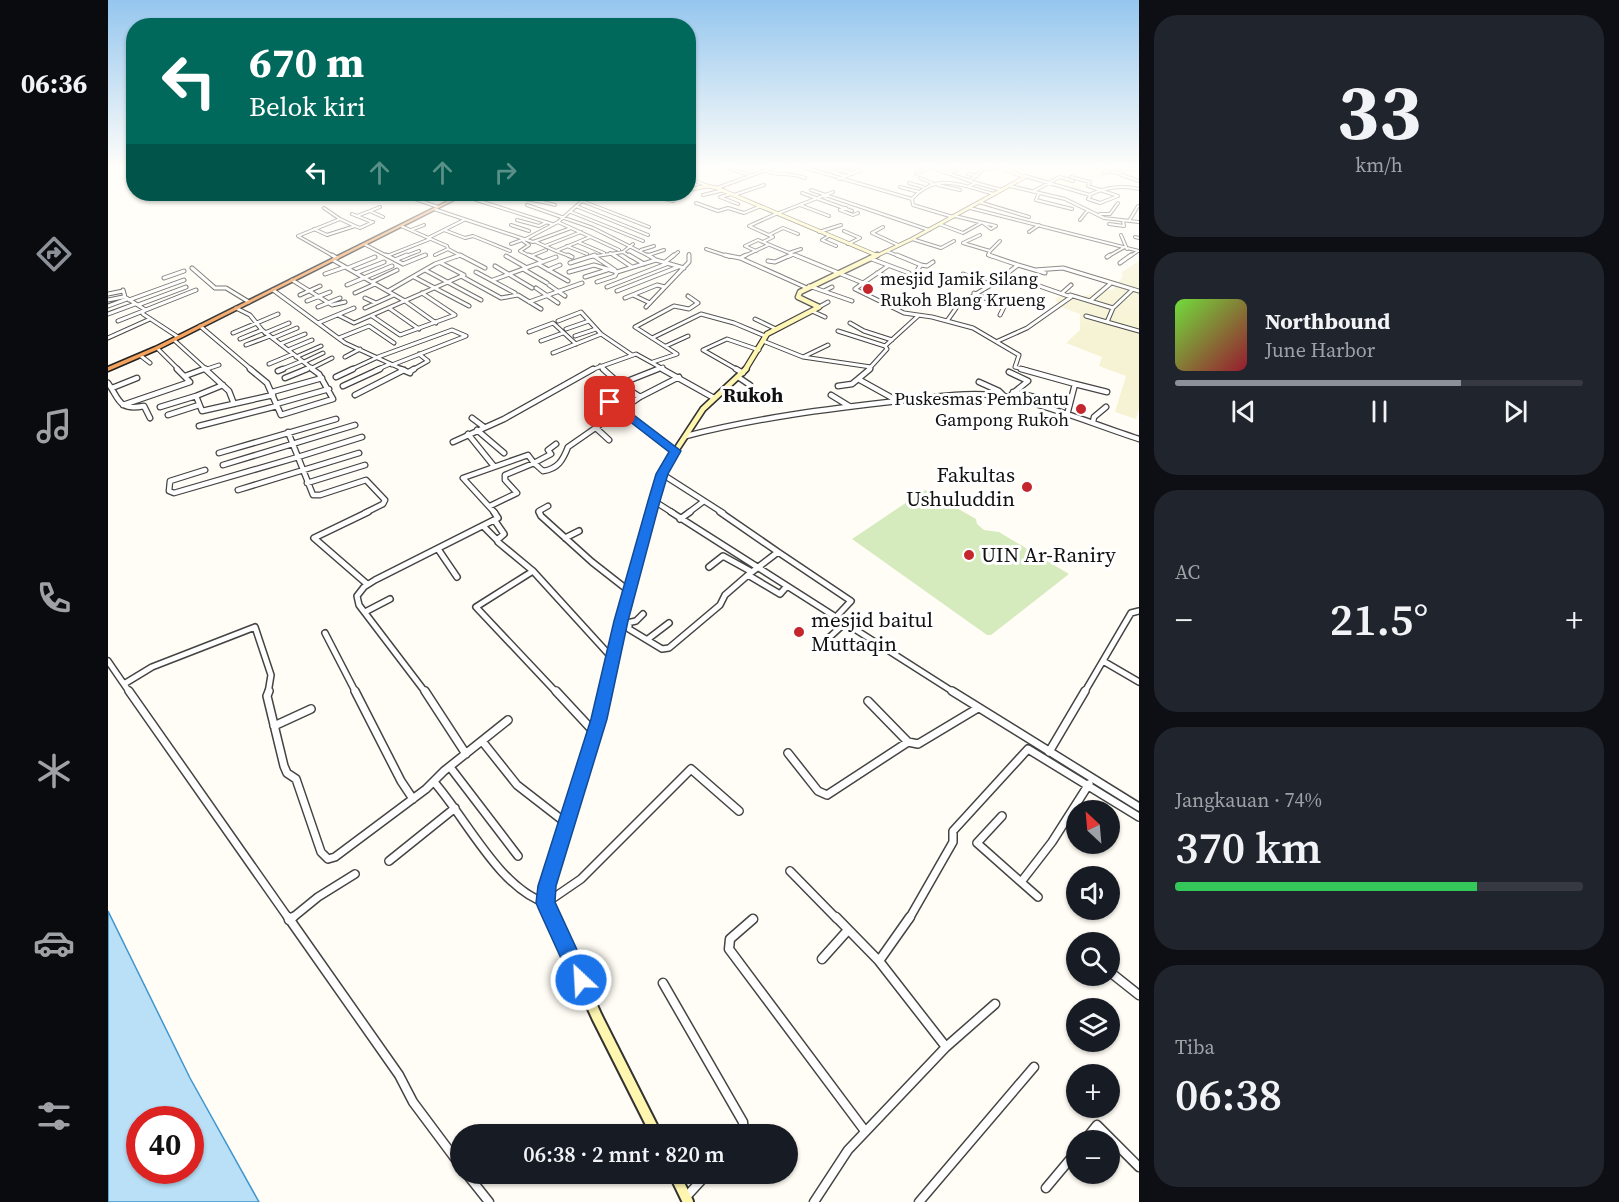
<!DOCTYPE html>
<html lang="id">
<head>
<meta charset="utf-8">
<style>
  :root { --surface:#171b24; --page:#20242c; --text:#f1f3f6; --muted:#9ea1a6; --line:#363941; --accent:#8c9099 }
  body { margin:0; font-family:"Source Serif 4",serif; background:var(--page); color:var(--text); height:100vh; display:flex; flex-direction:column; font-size:22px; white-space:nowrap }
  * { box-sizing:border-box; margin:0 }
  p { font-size:20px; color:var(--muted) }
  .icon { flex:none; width:33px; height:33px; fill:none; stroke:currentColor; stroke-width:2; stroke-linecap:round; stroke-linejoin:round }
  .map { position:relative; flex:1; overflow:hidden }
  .drawer { display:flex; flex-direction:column; gap:15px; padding:15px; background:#0d0f14; width:480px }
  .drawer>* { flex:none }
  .top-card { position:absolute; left:18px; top:18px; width:570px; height:183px; border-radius:24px; box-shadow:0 2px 4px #0004; background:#00695c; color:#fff; overflow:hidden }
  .needle { width:39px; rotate:334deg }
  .fabs { position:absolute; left:958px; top:800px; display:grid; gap:12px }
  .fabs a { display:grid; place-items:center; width:54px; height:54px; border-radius:50%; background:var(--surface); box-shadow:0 2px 4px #0004; font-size:30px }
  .speed { position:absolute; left:18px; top:1106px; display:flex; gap:12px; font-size:30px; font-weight:700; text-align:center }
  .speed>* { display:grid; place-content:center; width:78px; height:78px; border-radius:50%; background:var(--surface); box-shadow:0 2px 4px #0004; line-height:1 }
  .speed .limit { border:9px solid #d22; background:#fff; color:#111 }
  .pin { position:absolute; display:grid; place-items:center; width:51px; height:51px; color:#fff; margin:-26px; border-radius:12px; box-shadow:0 3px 9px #0006 }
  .me { position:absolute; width:66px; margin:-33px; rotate:335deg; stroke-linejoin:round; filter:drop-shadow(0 0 4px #0008) }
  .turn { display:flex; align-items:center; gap:21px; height:126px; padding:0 24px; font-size:27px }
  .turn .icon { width:78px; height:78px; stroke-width:2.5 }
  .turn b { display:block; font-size:42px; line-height:51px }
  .lanes { display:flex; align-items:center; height:57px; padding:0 24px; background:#0003; justify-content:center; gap:30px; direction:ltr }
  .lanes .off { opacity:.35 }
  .big { font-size:45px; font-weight:600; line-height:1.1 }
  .drawer .card { flex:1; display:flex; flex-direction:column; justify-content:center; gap:9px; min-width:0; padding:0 21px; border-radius:24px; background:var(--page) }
  .drawer .dial { align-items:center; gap:0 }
  .dial b { font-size:78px; line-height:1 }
  .song { display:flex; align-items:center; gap:18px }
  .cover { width:72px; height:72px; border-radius:9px; background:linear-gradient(135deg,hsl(100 70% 55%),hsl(350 70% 35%)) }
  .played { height:6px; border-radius:3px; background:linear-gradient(90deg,var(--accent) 70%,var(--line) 70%) }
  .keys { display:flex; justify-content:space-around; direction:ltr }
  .heat { display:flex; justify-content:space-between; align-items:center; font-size:33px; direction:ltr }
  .charge { height:9px; border-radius:4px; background:linear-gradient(90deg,#34c759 74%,var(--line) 0) }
  .trip { position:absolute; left:342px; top:1124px; width:348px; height:60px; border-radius:30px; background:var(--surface); box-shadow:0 2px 4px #0004; font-weight:600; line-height:60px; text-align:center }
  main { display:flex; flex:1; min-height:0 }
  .menu { display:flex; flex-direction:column; width:108px; justify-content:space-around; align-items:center; background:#090b0e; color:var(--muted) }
  .menu .icon { width:42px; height:42px }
  .menu .selected { color:var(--accent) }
  .menu b { font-size:27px; color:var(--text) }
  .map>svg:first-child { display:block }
  .farmland { fill:#f6f3d4 }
  .green { fill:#d5ebbd }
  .water { fill:#b9e0f7; stroke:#3f96cf; stroke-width:1.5; fill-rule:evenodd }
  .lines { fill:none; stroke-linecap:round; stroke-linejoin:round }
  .street-far5-casing { stroke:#444; stroke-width:4 }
  .street-far4-casing { stroke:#444; stroke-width:5 }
  .street-far3-casing { stroke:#444; stroke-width:7 }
  .street-far2-casing { stroke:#444; stroke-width:8 }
  .street-far1-casing { stroke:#444; stroke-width:10 }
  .street-casing { stroke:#444; stroke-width:11 }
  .secondary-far5-casing { stroke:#333; stroke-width:4.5 }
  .secondary-far4-casing { stroke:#333; stroke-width:7 }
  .secondary-far3-casing { stroke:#333; stroke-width:8 }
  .secondary-far2-casing { stroke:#333; stroke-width:10 }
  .secondary-far1-casing { stroke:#333; stroke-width:11 }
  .secondary-casing { stroke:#333; stroke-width:14 }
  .highway-casing { stroke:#222; stroke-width:3 }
  .street-far5 { stroke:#fff; stroke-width:2 }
  .street-far4 { stroke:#fff; stroke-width:3 }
  .street-far3 { stroke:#fff; stroke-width:4.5 }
  .street-far2 { stroke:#fff; stroke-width:5 }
  .street-far1 { stroke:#fff; stroke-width:7 }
  .street { stroke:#fff; stroke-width:8 }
  .secondary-far5 { stroke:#fff6b0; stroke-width:3 }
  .secondary-far4 { stroke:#fff6b0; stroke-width:4.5 }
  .secondary-far3 { stroke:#fff6b0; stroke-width:5 }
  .secondary-far2 { stroke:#fff6b0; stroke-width:7 }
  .secondary-far1 { stroke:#fff6b0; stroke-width:8 }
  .secondary { stroke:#fff6b0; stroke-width:10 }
  .highway { fill:#f5a25d; fill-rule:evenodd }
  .route { fill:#1a73e8; stroke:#114b97; stroke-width:1.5 }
  .poi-dot { fill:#c4262e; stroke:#fff; stroke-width:2 }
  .labels { text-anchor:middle; stroke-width:6; stroke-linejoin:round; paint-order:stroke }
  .far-poi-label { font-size:18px; fill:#111; stroke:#fff; text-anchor:start }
  .far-quarter-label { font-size:20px; font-weight:bold; fill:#111; stroke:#fff }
  .poi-label { font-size:21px; fill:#111; stroke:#fff; text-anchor:start }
</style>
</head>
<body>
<main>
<nav class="menu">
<b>06:36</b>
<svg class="icon selected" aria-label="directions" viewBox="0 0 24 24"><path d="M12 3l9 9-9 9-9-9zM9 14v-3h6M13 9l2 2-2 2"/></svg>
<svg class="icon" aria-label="music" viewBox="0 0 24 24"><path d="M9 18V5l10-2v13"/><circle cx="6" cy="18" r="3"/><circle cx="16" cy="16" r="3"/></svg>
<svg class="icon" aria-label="phone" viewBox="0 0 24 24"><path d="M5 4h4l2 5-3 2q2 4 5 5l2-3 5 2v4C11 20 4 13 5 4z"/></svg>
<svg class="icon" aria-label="climate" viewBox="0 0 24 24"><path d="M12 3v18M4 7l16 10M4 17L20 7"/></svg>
<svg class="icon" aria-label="car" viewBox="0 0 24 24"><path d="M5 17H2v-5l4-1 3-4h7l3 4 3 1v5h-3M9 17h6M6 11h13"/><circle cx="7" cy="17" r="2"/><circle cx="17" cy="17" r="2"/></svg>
<svg class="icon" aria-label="filters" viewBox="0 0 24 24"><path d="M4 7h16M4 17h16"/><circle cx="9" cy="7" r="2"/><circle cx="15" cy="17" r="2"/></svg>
</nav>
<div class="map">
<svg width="1031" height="1202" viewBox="0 0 1031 1202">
  <rect width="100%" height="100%" fill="#fffdf5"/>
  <path class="farmland" d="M895,166H1006L1003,171L1009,172L988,180L949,169L943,173L952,176V178L978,186L970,190L943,181L934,184L915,179L923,174L893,167Z
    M1031,261V409L1028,419L1007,412L1018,376L991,366L994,357L958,343L972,330V314L948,305L950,303L947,300L954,294L975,296L985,294L992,288L1004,290L1014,278V272Z"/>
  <path class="green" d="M817,490L868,519L869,524L876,530L891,532L961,574L883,635H879L744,539Z"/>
  <path class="water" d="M0,911L82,1078L151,1202H0ZM32,1119H82V1170H32Z"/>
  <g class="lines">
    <g class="street-far5-casing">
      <path id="street-far5" d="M614,166L641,175
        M691,166L804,199
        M706,166L737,176
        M722,166L745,174
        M738,166L752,171
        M819,166L868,183L861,186
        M991,166H995
        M1007,166L1016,169L1011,174L1031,181
        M1016,169H1031
        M657,171C673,176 680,172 697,178
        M840,173L851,169
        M996,173L1000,171L1011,173
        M808,174L823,167
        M860,174L869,176
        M917,176L982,195
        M963,177L982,182L980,186L1010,196L992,203L980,199
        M580,178L600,186
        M812,178L824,183
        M731,179L762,166
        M862,181L874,170L888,167
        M801,183L815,187
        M868,183L894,190
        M830,185L852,190
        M902,186L957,199L996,218L1031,222
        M792,187L811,192
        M609,188L669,166
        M703,190L821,230
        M926,191L952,177L965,181
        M694,193L744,211
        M931,193L928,200L964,209
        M328,194L345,199
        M389,194C409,199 426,199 447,205
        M535,194L565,201
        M561,194L566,195
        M623,194L612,197L630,204
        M296,195L330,207
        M353,195L444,224
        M595,195L616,190
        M626,195L656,185
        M981,198L983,194C999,187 1014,185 1031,189
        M871,202L921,217
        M588,203L610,211L620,208L636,213L653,206
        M419,205L485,228L543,257
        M692,205L721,216
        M468,206L540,235
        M216,208L232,219L190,236L227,257
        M738,208L732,210L745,215L750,213
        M862,208L1031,251
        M326,209L425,242L463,228
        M262,211L275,217
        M463,212L535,241
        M671,213L725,192
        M244,214L264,222
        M992,214H1002L1010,203
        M249,216L272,207
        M847,216L888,226L883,229L875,223
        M845,217L805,205L804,199C829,171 855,186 886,194
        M409,220L431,226L439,222
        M972,220L980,210
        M1021,221L1030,206
        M450,222L511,250
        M831,224L855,233L873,223
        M1001,224L1016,226L1015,221
        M403,225L421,231
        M247,226L252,228L265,222
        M293,226L339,246L340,249L355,257
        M775,227L764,233L790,245
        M206,229L219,235L247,226L232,219
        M303,230L316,225
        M336,230L357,238L365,236L402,251
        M736,231L752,238L740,244
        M711,232L733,225
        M921,232L931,225
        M661,235L675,228L690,234
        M1013,235L1019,249
        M721,236L714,240L728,246
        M1027,237L1031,238
        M320,238L356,220
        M804,239L833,248L846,241
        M416,240L450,222L474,201L541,227
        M415,241L421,245L412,251L424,257
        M428,242L448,251L482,237
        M470,242L496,253
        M655,242L665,237L641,226L670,213
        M855,243L882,251L892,241
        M855,243L872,235
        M256,244L281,257
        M403,244L414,240
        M437,246L473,232
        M459,246L479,254
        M598,249L622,257
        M533,250L546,246
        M448,251L464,257
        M648,251L637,246L650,240L691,257
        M778,251L793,257
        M882,251L880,255L886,257
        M515,252L523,257
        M502,253L508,257
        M681,253L693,249
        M581,254V257
        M327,255L340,249
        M541,255L556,250
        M279,256L322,239
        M423,256L438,250
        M295,257L311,251
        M313,257L318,255
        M348,257L353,255
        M482,257L515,252L525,244
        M564,257L570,252
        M634,257L660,245
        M680,257L684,255
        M999,257L1015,248
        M1021,257L1030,251"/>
    </g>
    <g class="street-far4-casing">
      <path id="street-far4" d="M224,255L229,258
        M278,255L295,264L317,255
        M352,255L377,268
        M421,255L435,262
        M460,255L464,257
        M506,255L524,267
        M521,255L536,264
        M540,255L548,260
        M617,255L632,258L699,288
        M687,255L755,283L780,266
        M789,255L813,265L810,269
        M881,255L910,265
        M398,256L419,268
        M486,256L507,270
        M999,257L1002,255
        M632,258L638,255
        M761,258L801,273
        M225,260L297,301L328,323
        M287,260L299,255
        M660,261L667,262L683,255
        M333,263L356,275
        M462,263L487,255
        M556,263L566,255
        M1012,263L1023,255
        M430,264L460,281
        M813,265L819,266L825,262
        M387,266L424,288
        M84,268L107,288H118L141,302
        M240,268L267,257
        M415,269L439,283
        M317,270L373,300
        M440,270L452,265
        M927,270L937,273
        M368,272L407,293
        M461,272L486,265L509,272L548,260L576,268
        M248,273L276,262
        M769,273L786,279
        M217,274L237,267
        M855,274L882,284
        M353,276L393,298L410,295L433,309
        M306,277L361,306
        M477,277L499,270
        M56,278L76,271
        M184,280L224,305L237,302
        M385,280L448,257
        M264,282L289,270
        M489,282L507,276L509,272
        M1001,282L1031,291
        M755,283L747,289L796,313L824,317L865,328L911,355L907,367L919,370
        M239,285L284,266
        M441,285L457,296
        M701,286L744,301
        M499,287L558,264
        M428,288L450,303
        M15,290L17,297L36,309L35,314L70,337
        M165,290L237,343L296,370
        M280,291L327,264L352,255
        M509,291L570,267
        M716,291L724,287
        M247,293L267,284
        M866,293L896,307L892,315
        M954,293L963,285
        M0,294L15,291
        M192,295L212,286
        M525,295L542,303
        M962,295L1005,308L1023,291
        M257,298L268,303
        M517,298L549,285L557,287
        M0,300L15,297
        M21,300L76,280
        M199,301L222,292
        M421,302L474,283
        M30,305L78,287
        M0,306L19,299
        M210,307L232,298
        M538,307L581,262V255
        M711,307L720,302
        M128,308L142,315L154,330L206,370
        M257,308L286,295
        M281,308L311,329
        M1005,308L999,322L1031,331
        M704,311L717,317
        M0,314L27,304
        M230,315L246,323L356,275
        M264,316L292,335L347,315L314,293
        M978,316L999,322
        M647,319L668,329
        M10,321L88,290
        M450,321L473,312L493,334L524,355
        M839,321L851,304L888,282L910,265L927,270L955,268L1001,282L1002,284L982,301
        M210,323L246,308
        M742,323L756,331L784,340
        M92,326L144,370
        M458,329L481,321
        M730,331L777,346
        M421,332L445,323L468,344
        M125,333L170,314
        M157,333L181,323
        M467,336L488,329
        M0,338L42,319
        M165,338L189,328
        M231,338L261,326L286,343
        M544,338L593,314L626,323L657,336
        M132,339L154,330
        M66,340L99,370
        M433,341L455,333
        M655,341L695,357L763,367
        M890,341L919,328L963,297L900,275
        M172,344L197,334
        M138,345L162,336
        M558,346L580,336
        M49,348L71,370
        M180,350L204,340
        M445,353L493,334
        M33,356L42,363
        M188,357L213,346
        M237,357L252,349
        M695,357L720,345
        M196,362L215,353
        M545,362L569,354L527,327L566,306L581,309L590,303L580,296
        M161,364L185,354
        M492,366L497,370
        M204,368L224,358
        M99,369L111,365
        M92,370L98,368
        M172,370L194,361
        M195,370L203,367
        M242,370L270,357L344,330L358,336L284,365
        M268,370L282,364
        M304,370L320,361L311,354
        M483,370L528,354L557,370
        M547,370L555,367
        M630,370L595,350L619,339L651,350
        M760,370L779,349L777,346L810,316"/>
    </g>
    <g class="street-far3-casing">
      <path id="street-far3" d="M97,369L121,391L126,404
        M142,369L159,383L173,415L225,399L211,374L204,369
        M293,369L302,373
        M495,369L512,384L550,369
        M554,369L606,398
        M628,369L635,373
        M913,369L967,384L959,415
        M170,371L175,369
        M301,372L306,369
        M901,372L920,381L904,394
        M77,376L96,369
        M228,377L245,369
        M630,377L642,385
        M177,378L199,369
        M750,379L788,400
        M871,382L891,391L896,396
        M0,383C12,400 10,411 36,406L42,418
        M512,384L532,397
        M967,384L999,392
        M115,385L88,396L94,411L165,395
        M235,386L272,369
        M730,386L744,384L762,369
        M4,388L29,378
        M164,392L214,378
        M905,392L960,405
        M492,394L567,451
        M247,395L296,370
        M723,395L741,406
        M168,404L221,389
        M15,405L82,382L69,369
        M52,407L88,396
        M60,415L91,405
        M364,418L376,427
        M985,422L986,417L998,407
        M91,426L169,406
        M488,428L501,440
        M369,430L396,453
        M360,434L385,465
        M578,436C649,418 717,409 790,401C827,397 868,390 905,398C945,407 991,426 1031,439
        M254,437L190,457L205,495H212L258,480L277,500L275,504L257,513
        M345,442L396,419L485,369
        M111,453L228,419
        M115,465L247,425
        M97,470L62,481L61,491L66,493L190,457L180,432
        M554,474L615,513
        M199,483L257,465
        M130,490L251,453
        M546,501L565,513
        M382,506L409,493L397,480V475L426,463L435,471C450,469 455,460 460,447L532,397L571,377
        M387,513L355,478L420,455L426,463L443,454L440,450L448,444
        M432,513L431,511L440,506
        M580,513L596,501"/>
    </g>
    <g class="street-far2-casing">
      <path id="street-far2" d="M431,512L433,516L484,562L521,591
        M563,512L847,693
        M612,512L670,552L640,575
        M572,519L582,512
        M387,521L396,534L389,540L390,542L425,571L506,660
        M376,527L389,540
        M457,538L471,531
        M330,549L349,577
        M670,552L743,601L728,617
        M601,567L615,556L644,572
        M425,571L368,607L449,693
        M259,584L206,538L260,512
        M257,612L282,599
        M519,623L528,621L535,614
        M521,623V629L554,649L561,648L612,605L617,595L640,575L672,594L679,586
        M217,633L248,693
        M540,639L561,623
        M713,645L737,623
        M0,661L22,693
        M995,661L1031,682
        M16,684L44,667L147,627L163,675L160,693
        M318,693L251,605L249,596L256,587L267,580L390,518L386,512
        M976,693L1023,613L1031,611"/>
    </g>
    <g class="street-far1-casing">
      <path id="street-far1" d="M21,691L181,919
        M161,691L159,696L176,766L179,773L188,779L213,852L220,859L227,857L318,789L336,771L400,720
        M247,691L293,781L305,799
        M317,691L358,754
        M448,691L487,733
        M844,691L1031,807
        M760,701L800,742L810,744L870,708
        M166,726L203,709
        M374,741L409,785L458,823
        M941,752L977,691
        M680,753L710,791L719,795L800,742
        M342,767L410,856
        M326,782C358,818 391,888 438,903L473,879L583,769L631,811
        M894,816L869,843L913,882
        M281,861L347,808
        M682,871L729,919
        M930,897L913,882L944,842L981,784
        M183,919L210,897L247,874
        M801,919L845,842V831L920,749L1031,817"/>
    </g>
    <g class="street-casing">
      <path id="street" d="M180,917L291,1075L305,1102L352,1165
        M645,919L622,939L621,949L757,1131
        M181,920L185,917
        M714,959L740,930
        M771,961L802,917
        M1002,972L1031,995
        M555,983L635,1122L636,1134
        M838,1047L887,1004
        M977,1140L989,1125L1031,1167
        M358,1173L381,1202
        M938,1188L969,1151
        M578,1197L600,1173
        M706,1202L740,1150L838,1047L771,961L728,917
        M811,1202L926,1067"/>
    </g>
    <g class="secondary-far5-casing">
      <path id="secondary-far5" d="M580,190L599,186L609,188L768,255
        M766,257L804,239L917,177L888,166"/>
    </g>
    <g class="secondary-far4-casing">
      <path id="secondary-far4" d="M637,370L659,334L711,307L690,297L692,292L769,255"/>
    </g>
    <g class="secondary-far3-casing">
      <path id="secondary-far3" d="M543,513L557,467L595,409L638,369"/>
    </g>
    <g class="secondary-far2-casing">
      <path id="secondary-far2" d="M497,693L531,551L543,512"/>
    </g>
    <g class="secondary-far1-casing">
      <path id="secondary-far1" d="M445,919L438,903L441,875L491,719L498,691"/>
    </g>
    <g class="secondary-casing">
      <path id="secondary" d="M444,917L489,1017L548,1134
        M566,1173L580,1202"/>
    </g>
    <g class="highway-casing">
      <path id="highway" d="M354,194H358L51,349L0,371V367L47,347Z"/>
    </g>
    <use href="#street-far5" class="street-far5"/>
    <use href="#street-far4" class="street-far4"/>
    <use href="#street-far3" class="street-far3"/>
    <use href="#street-far2" class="street-far2"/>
    <use href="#street-far1" class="street-far1"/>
    <use href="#street" class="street"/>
    <use href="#secondary-far5" class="secondary-far5"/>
    <use href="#secondary-far4" class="secondary-far4"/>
    <use href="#secondary-far3" class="secondary-far3"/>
    <use href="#secondary-far2" class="secondary-far2"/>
    <use href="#secondary-far1" class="secondary-far1"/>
    <use href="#secondary" class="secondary"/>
    <use href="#highway" class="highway"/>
  </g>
  <linearGradient id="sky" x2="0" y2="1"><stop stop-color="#95c6ee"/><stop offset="0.5" stop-color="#fffefa"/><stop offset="1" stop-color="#fffefa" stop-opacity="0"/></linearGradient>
  <rect width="1031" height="334" fill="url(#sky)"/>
  <path class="route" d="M499,400H506L573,451L560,474L552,501L520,621L499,719L448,886L447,902L483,980L480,987L473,990L466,987L431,910L428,903L430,886L483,719L506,621L540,501L548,474L561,452L499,404Z"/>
  <g class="poi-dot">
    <circle cx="760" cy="289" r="6"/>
    <circle cx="973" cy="409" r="6"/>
    <circle cx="919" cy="487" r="6"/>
    <circle cx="861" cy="555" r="6"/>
    <circle cx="691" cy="632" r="6"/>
  </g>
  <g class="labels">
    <g class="far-poi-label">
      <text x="772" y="285">mesjid Jamik Silang<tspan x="772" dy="21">Rukoh Blang Krueng</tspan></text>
      <text x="961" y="405" text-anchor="end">Puskesmas Pembantu<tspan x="961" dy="21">Gampong Rukoh</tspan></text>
    </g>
    <g class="far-quarter-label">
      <text x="645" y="402">Rukoh</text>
    </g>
    <g class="poi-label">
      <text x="907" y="482" text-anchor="end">Fakultas<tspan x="907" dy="24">Ushuluddin</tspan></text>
      <text x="873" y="562">UIN Ar-Raniry</text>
      <text x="703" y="627">mesjid baitul<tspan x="703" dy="24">Muttaqin</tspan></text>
    </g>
  </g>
</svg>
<div class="fabs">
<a><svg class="needle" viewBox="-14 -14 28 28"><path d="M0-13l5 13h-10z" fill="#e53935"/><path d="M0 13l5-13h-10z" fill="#9ea1a6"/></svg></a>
<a><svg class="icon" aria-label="sound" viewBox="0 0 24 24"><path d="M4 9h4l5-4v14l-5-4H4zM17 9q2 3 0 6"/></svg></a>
<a><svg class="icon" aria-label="search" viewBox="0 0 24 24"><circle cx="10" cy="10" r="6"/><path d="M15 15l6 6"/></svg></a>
<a><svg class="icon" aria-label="layers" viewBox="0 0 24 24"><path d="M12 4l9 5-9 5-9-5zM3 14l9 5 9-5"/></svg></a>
<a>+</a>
<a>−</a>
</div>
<div class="speed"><div class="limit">40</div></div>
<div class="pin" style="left:502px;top:402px;background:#d93025"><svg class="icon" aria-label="arrive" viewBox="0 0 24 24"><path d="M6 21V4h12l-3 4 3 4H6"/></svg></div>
<svg class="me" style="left:473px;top:980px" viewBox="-20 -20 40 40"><circle r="17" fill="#1a73e8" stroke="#fff" stroke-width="3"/><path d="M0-11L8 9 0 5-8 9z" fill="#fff"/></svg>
<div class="trip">06:38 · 2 mnt · 820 m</div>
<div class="top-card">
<div class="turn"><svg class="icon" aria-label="left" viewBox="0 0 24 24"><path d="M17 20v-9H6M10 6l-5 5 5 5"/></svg><div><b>670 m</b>Belok kiri</div></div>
<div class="lanes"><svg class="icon" aria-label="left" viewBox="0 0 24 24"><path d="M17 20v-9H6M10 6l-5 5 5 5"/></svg><svg class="icon off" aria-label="ahead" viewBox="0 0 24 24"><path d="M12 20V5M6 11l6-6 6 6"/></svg><svg class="icon off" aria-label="ahead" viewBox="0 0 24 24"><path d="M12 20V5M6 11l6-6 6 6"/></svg><svg class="icon off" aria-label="right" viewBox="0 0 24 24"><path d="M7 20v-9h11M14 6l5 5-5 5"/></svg></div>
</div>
</div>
<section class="drawer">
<div class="card dial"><b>33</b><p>km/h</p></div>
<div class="card">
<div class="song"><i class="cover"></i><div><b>Northbound</b><p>June Harbor</p></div></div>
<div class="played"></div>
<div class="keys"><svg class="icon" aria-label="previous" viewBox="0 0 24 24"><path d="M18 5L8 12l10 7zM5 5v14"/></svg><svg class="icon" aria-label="pause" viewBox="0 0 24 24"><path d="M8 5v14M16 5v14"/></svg><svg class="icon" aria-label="next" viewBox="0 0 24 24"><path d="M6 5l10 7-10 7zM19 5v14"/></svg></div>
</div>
<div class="card"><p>AC</p>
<div class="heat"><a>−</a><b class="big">21.5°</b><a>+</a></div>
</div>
<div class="card"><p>Jangkauan · 74%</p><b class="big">370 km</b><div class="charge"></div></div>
<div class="card"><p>Tiba</p><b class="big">06:38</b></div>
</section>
</main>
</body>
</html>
